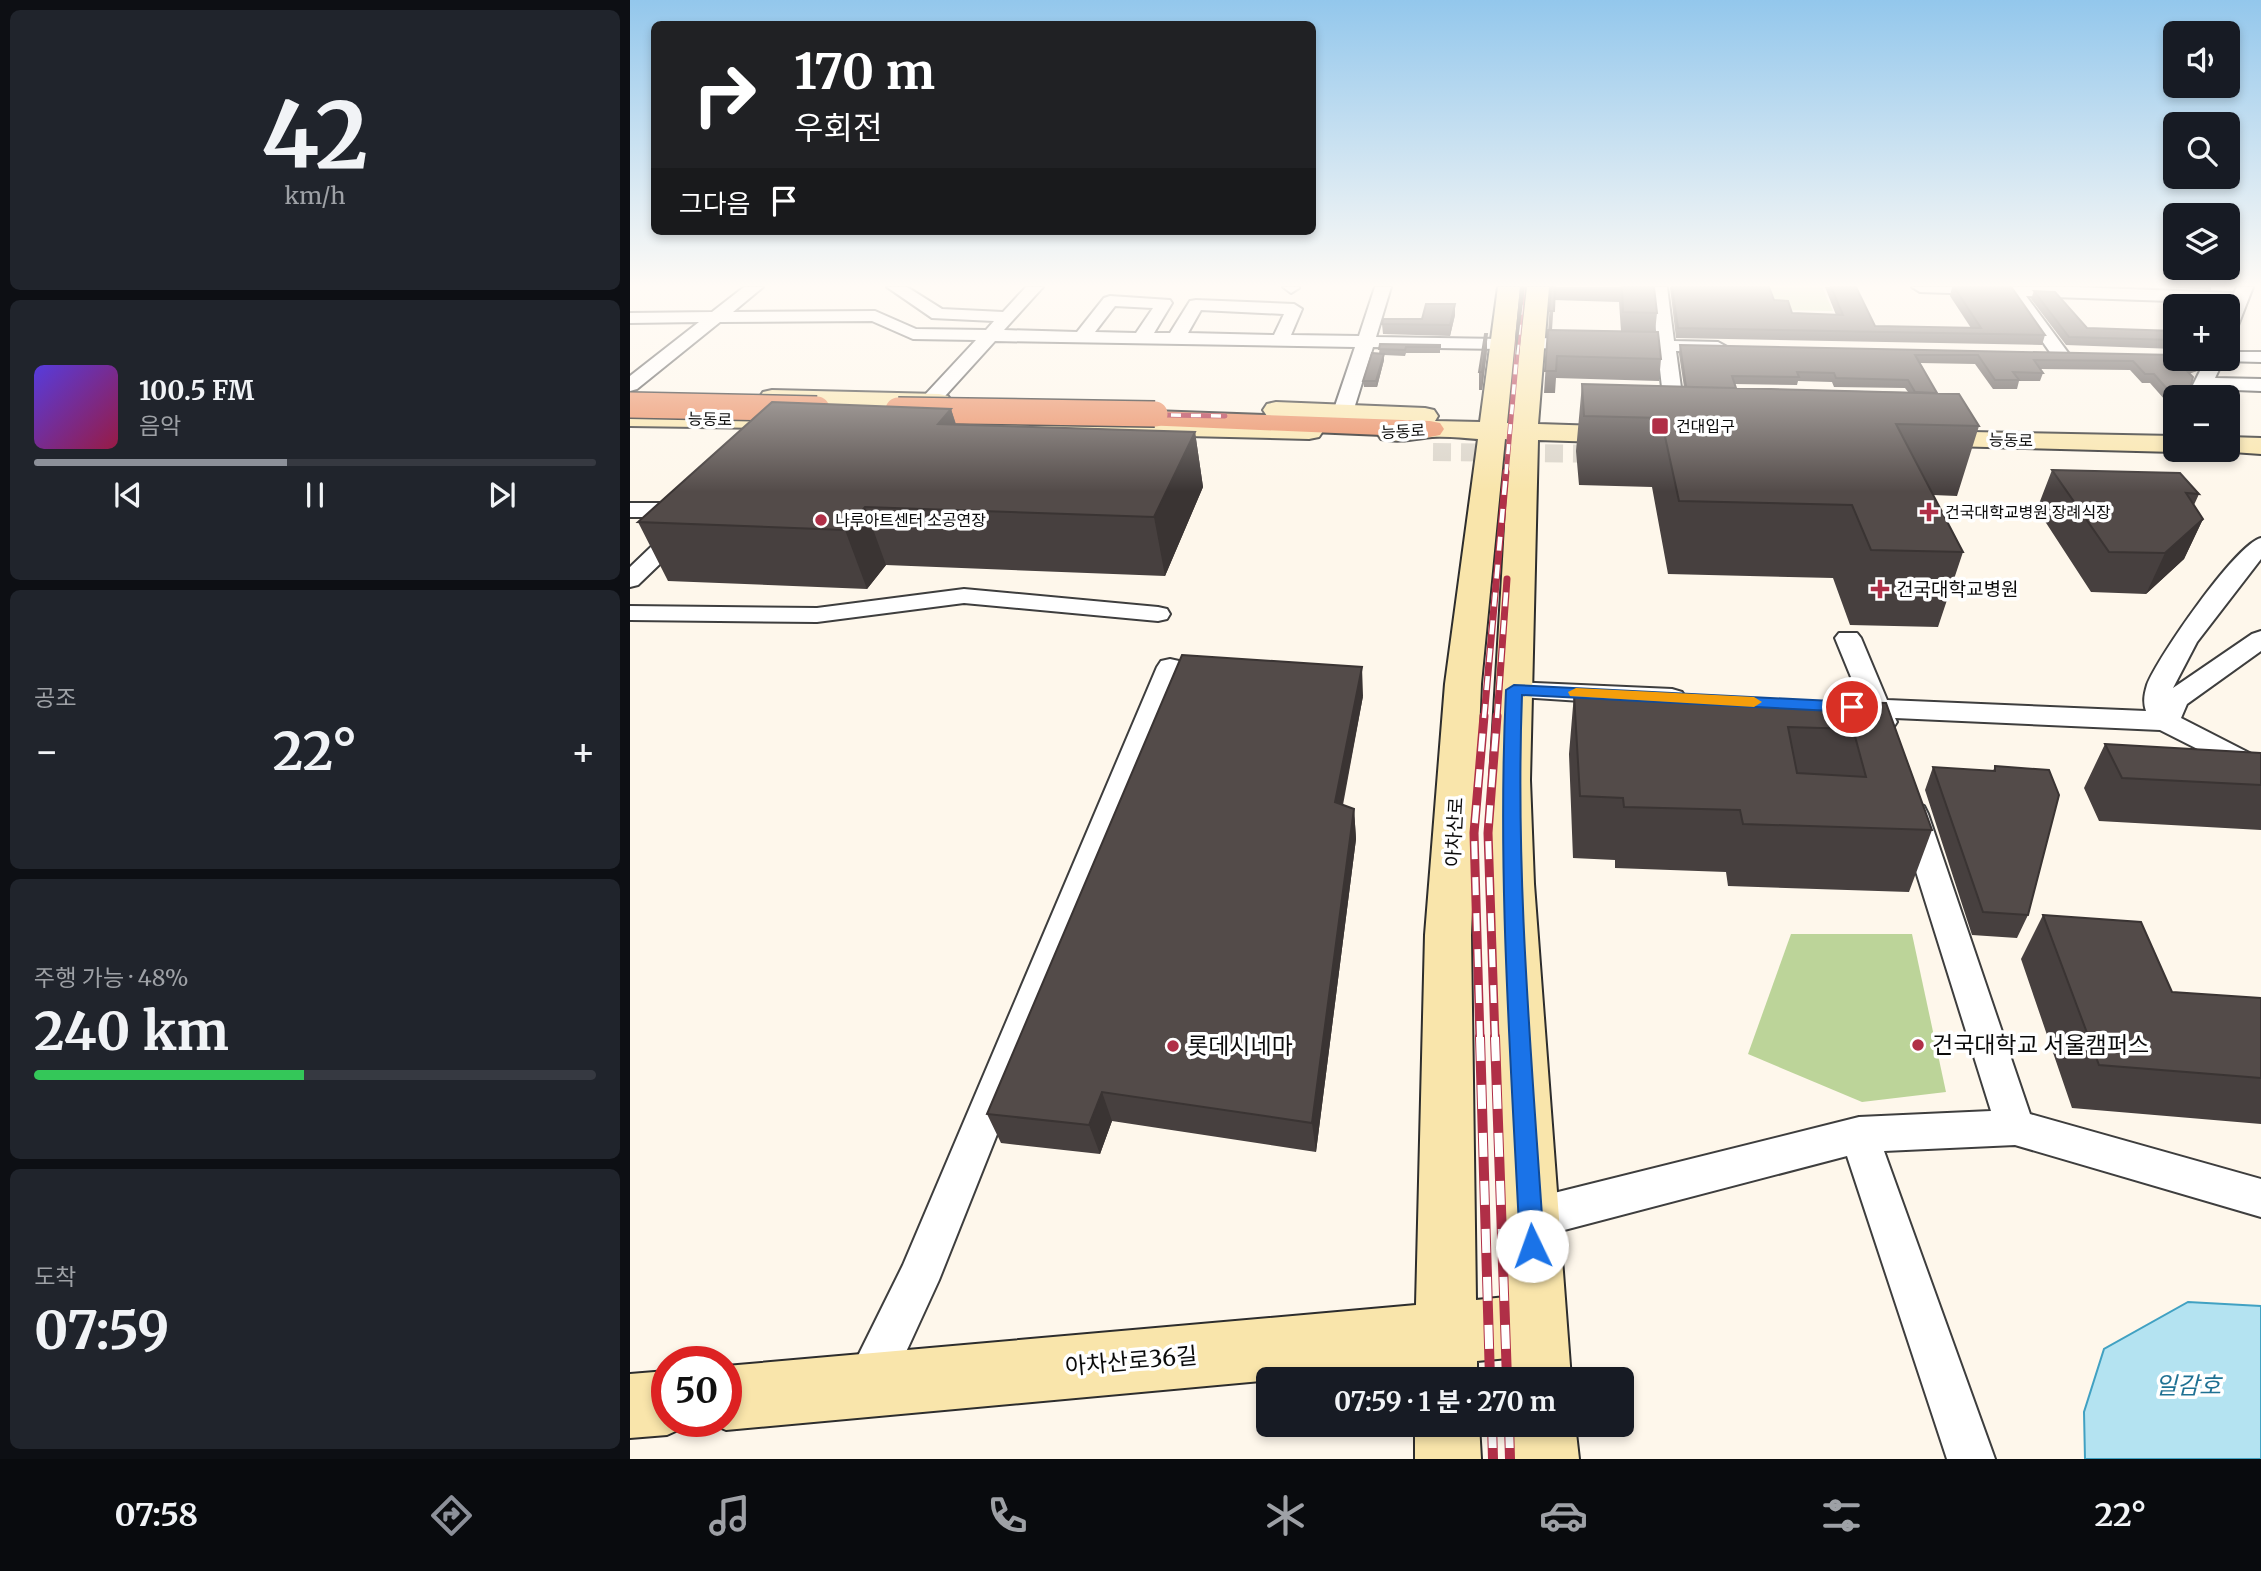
<!DOCTYPE html>
<html lang="ko">
<head>
<meta charset="utf-8">
<style>
  :root { --surface:#171b24; --page:#20242c; --text:#f1f3f6; --muted:#9ea1a6; --line:#363941; --accent:#8c9099 }
  body { margin:0; font-family:Merriweather,"Noto Sans KR",serif; background:var(--page); color:var(--text); height:100vh; display:flex; flex-direction:column; font-size:26px; white-space:nowrap }
  * { box-sizing:border-box; margin:0 }
  p { font-size:23px; color:var(--muted) }
  .icon { flex:none; width:38px; height:38px; fill:none; stroke:currentColor; stroke-width:2; stroke-linecap:round; stroke-linejoin:round }
  .map { position:relative; flex:1; overflow:hidden }
  .panel { display:flex; flex-direction:column; gap:10px; padding:10px; background:#0d0f14; width:630px }
  .panel>* { flex:none }
  .banner { position:absolute; left:21px; top:21px; width:665px; height:214px; border-radius:10px; box-shadow:0 4px 10px #0003; background:#202124; color:#fff; overflow:hidden }
  .buttons { position:absolute; left:1533px; top:21px; display:grid; gap:14px }
  .buttons a { display:grid; place-items:center; width:77px; height:77px; border-radius:10px; background:var(--surface); box-shadow:0 4px 10px #0003; font-size:35px }
  .speed { position:absolute; left:21px; top:1346px; display:flex; gap:14px; font-size:35px; font-weight:700; text-align:center }
  .speed>* { display:grid; place-content:center; width:91px; height:91px; border-radius:50%; background:var(--surface); box-shadow:0 4px 10px #0003; line-height:1 }
  .speed .limit { border:10px solid #d22; background:#fff; color:#111 }
  .pin { position:absolute; display:grid; place-items:center; width:60px; height:60px; color:#fff; margin:-30px; border:4px solid #fff; border-radius:50%; box-shadow:0 2px 7px #0007 }
  .me { position:absolute; width:77px; margin:-38px; rotate:357deg; stroke-linejoin:round; filter:drop-shadow(0 0 5px #0008) }
  .turn { display:flex; align-items:center; gap:24px; height:147px; padding:0 28px; font-size:32px }
  .turn .icon { width:91px; height:91px; stroke-width:2.5 }
  .turn b { display:block; font-size:49px; line-height:60px }
  .then { display:flex; align-items:center; height:66px; padding:0 28px; background:#0003; gap:14px; font-size:26px }
  .big { font-size:52px; font-weight:700; line-height:1.1 }
  .panel .widget { flex:1; display:flex; flex-direction:column; justify-content:center; gap:10px; min-width:0; padding:0 24px; border-radius:10px; background:var(--page) }
  .panel .dial { align-items:center; gap:0 }
  .dial b { font-size:91px; line-height:1 }
  .song { display:flex; align-items:center; gap:21px }
  .cover { width:84px; height:84px; border-radius:10px; background:linear-gradient(135deg,hsl(250 70% 55%),hsl(340 70% 35%)) }
  .played { height:7px; border-radius:4px; background:linear-gradient(90deg,var(--accent) 45%,var(--line) 45%) }
  .keys { display:flex; justify-content:space-around; direction:ltr }
  .heat { display:flex; justify-content:space-between; align-items:center; font-size:38px; direction:ltr }
  .charge { height:10px; border-radius:5px; background:linear-gradient(90deg,#34c759 48%,var(--line) 0) }
  .trip { position:absolute; left:626px; top:1367px; width:378px; height:70px; border-radius:10px; background:var(--surface); box-shadow:0 4px 10px #0003; font-weight:700; line-height:70px; text-align:center }
  .tabs { display:flex; height:112px; justify-content:space-around; align-items:center; background:#090b0e; color:var(--muted) }
  .tabs .icon { width:49px; height:49px }
  .tabs .current { color:var(--accent) }
  .tabs b { font-size:32px; color:var(--text) }
  main { display:flex; flex:1; min-height:0 }
  .map>svg:first-child { display:block }
  .green { fill:#d6e5b8 }
  .forest { fill:#bcd499 }
  .water { fill:#b4e3f1; stroke:#41a1c2; stroke-width:2 }
  .lines { fill:none; stroke-linecap:round; stroke-linejoin:round }
  .street-tunnel { stroke:#dad4c9; stroke-width:18; stroke-dasharray:18 10; stroke-linecap:butt }
  .street-casing { stroke:#3e3e3e; stroke-width:4 }
  .secondary-casing { stroke:#2d2d2d; stroke-width:4 }
  .highway-casing { stroke:#1c1c1c; stroke-width:4 }
  .street { fill:#fff; fill-rule:evenodd }
  .secondary { fill:#f9e5ab; fill-rule:evenodd }
  .highway { fill:#e98a5e; fill-rule:evenodd }
  .rail-far3-casing { stroke:#b02f47; stroke-width:5 }
  .rail-far2-casing { stroke:#b02f47; stroke-width:7 }
  .rail-far1-casing { stroke:#b02f47; stroke-width:9 }
  .rail-casing { stroke:#b02f47; stroke-width:10 }
  .rail-far3 { stroke:#fff; stroke-width:3.5; stroke-dasharray:10; stroke-linecap:butt }
  .rail-far2 { stroke:#fff; stroke-width:4.5; stroke-dasharray:14; stroke-linecap:butt }
  .rail-far1 { stroke:#fff; stroke-width:6; stroke-dasharray:18; stroke-linecap:butt }
  .rail { stroke:#fff; stroke-width:8; stroke-dasharray:24; stroke-linecap:butt }
  .highway-bridge-casing { stroke:#1c1c1c; stroke-width:28; stroke-linecap:butt }
  .highway-bridge { stroke:#e98a5e; stroke-width:25 }
  .wall { fill:#47403f; fill-rule:evenodd }
  .shaded-wall { fill:#3a3433 }
  .building { fill:#534b49; stroke:#3a3433; stroke-width:2; fill-rule:evenodd }
  .route { fill:#1a73e8; stroke:#114b97; stroke-width:2 }
  .slow { fill:#f59e0b }
  .poi-dot { fill:#b02f47; stroke:#fff; stroke-width:2.5 }
  .labels { text-anchor:middle; stroke-width:7; stroke-linejoin:round; paint-order:stroke }
  .far-street-label { font-size:16px; fill:#0b0b0b; stroke:#fff }
  .far-poi-label { font-size:16px; fill:#0b0b0b; stroke:#fff; text-anchor:start }
  .poi-label { font-size:19px; fill:#0b0b0b; stroke:#fff; text-anchor:start }
  .street-label { font-size:19px; fill:#0b0b0b; stroke:#fff }
  .near-poi-label { font-size:23px; fill:#0b0b0b; stroke:#fff; text-anchor:start }
  .near-street-label { font-size:23px; fill:#0b0b0b; stroke:#fff }
  .near-water-label { font-size:24px; font-style:italic; fill:#1f7193; stroke:#fff }
</style>
</head>
<body>
<main>
<section class="panel">
<div class="widget dial"><b>42</b><p>km/h</p></div>
<div class="widget">
<div class="song"><i class="cover"></i><div><b>100.5 FM</b><p>음악</p></div></div>
<div class="played"></div>
<div class="keys"><svg class="icon" aria-label="previous" viewBox="0 0 24 24"><path d="M18 5L8 12l10 7zM5 5v14"/></svg><svg class="icon" aria-label="pause" viewBox="0 0 24 24"><path d="M8 5v14M16 5v14"/></svg><svg class="icon" aria-label="next" viewBox="0 0 24 24"><path d="M6 5l10 7-10 7zM19 5v14"/></svg></div>
</div>
<div class="widget"><p>공조</p>
<div class="heat"><a>−</a><b class="big">22°</b><a>+</a></div>
</div>
<div class="widget"><p>주행 가능 · 48%</p><b class="big">240 km</b><div class="charge"></div></div>
<div class="widget"><p>도착</p><b class="big">07:59</b></div>
</section>
<div class="map">
<svg width="1631" height="1459" viewBox="0 0 1631 1459">
  <rect width="100%" height="100%" fill="#fef7eb"/>
  <path class="green" d="M1135,287H1192L1203,311L1144,310Z"/>
  <path class="forest" d="M1161,934H1282L1316,1092L1232,1102L1118,1054Z"/>
  <path class="water" d="M1558,1302L1631,1306V1459H1455L1454,1412L1474,1349Z"/>
  <g class="lines">
    <path class="street-tunnel" d="M803,452L984,454"/>
    <g class="street-casing">
      <path id="street" d="M114,287H133L103,312L245,311L286,329L356,330L364,321L302,318L257,287H277L312,309L373,312L396,287H413L374,330L447,332L474,298L480,296L540,300L542,303L524,333H540L560,301L566,300L664,304L672,309L661,335L729,336L745,287H761L746,337L871,339L880,344L871,349L743,347L723,412L713,418L703,412L725,347L365,341L306,406H292L289,402L292,398L346,340L283,339L242,321L90,322L7,389L0,391V376L69,322L0,323V313L82,312ZM485,306L523,308L506,333L465,332ZM571,310L654,314L644,335L558,333Z
        M653,287H669V288L661,293Z
        M1021,287H1037L1044,341L1088,342L1097,347L1088,352L1046,351L1056,424L1046,430L1036,424L1028,351L903,348L894,343L903,338L1027,340Z
        M1282,287H1443L1604,293L1607,287H1623L1607,328L1598,333L1600,303L1396,296L1439,354L1430,359L1424,358L1380,295L1290,292Z
        M1598,352H1631V362L1593,361L1585,378L1631,379V391L1579,389L1575,397H1557L1576,359H1598Z
        M0,503H59L70,510L59,517H0Z
        M53,522L64,529L61,534L8,585L0,587V567L45,524Z
        M1631,538V559L1567,642L1543,688L1622,634L1631,631V651L1557,704L1551,718L1631,759V781L1530,730L1265,718L1267,722L1263,728L1253,731L1243,728L1237,716L1212,713L1208,707L1212,701L1230,699L1205,638L1209,633H1227L1231,638L1257,700L1516,711C1513,702 1514,695 1517,685C1527,658 1606,544 1631,538Z
        M334,589L528,607L537,609L540,614L537,619L528,621L334,603L187,622L0,620V606L187,608Z
        M540,659L549,661L553,667L309,1280L254,1400L238,1407L222,1400L215,1384L222,1368L273,1265L527,667L531,661Z
        M884,682L1042,689L1052,692L1056,698L1052,704L1042,707L874,696L871,690L874,684Z
        M1283,803L1294,806L1298,814L1400,1114L1631,1179V1217L1385,1145L1254,1151L1365,1459H1317L1217,1156L900,1239L885,1233L879,1219L885,1205L900,1199L1229,1117L1361,1111L1268,814L1272,806Z"/>
    </g>
    <g class="secondary-casing">
      <path id="secondary" d="M868,287H890L877,423H881L897,287H919L908,424L1001,427L1011,429L1015,435L1011,441L1001,443L908,440L900,780L904,884L941,1379H879L878,1358L847,1361V1379H785V1367L96,1430L75,1421H96V1366L786,1305L795,935L815,684L848,439C833,438 817,436 802,437C784,439 769,443 751,439L747,433L751,427L788,424L646,418L637,416L633,410L637,404L646,402L795,408L804,410L808,416L805,421L850,422ZM875,439L880,440L860,780V884L876,1297L846,1300L841,935L851,684Z
        M142,390L309,394L318,396L322,402L318,408L309,410L133,404L129,398L133,392Z
        M0,410L137,412L147,414L150,420L147,426L137,428L0,426Z
        M274,415L679,423L689,425L693,431L689,437L679,439L264,429L260,423L264,417Z
        M1292,431L1545,436V450H1555L1545,452L1282,445L1278,439L1282,433Z
        M1598,437L1631,438V454L1588,451L1598,450Z
        M37,1371V1421H61L59,1425L37,1435L0,1438V1374Z
        M785,1424H849L851,1459H785Z
        M881,1424H945L949,1459H883Z"/>
    </g>
    <g class="highway-casing">
      <path id="highway" d="M523,411L800,421L810,423L814,429L810,435L800,437L513,425L510,419L513,413Z"/>
    </g>
    <use href="#street" class="street"/>
    <use href="#secondary" class="secondary"/>
    <use href="#highway" class="highway"/>
    <g class="rail-far3-casing">
      <path id="rail-far3" d="M0,405L154,408
        M301,411L595,416
        M876,474L893,287"/>
    </g>
    <g class="rail-far2-casing">
      <path id="rail-far2" d="M854,718L876,472
        M867,718L877,579"/>
    </g>
    <g class="rail-far1-casing">
      <path id="rail-far1" d="M850,1039L844,833L854,716
        M865,1039L858,833L867,716"/>
    </g>
    <g class="rail-casing">
      <path id="rail" d="M850,1037L860,1379
        M865,1037L877,1379
        M862,1424L863,1459
        M879,1424L880,1459"/>
    </g>
    <use href="#rail-far3" class="rail-far3"/>
    <use href="#rail-far2" class="rail-far2"/>
    <use href="#rail-far1" class="rail-far1"/>
    <use href="#rail" class="rail"/>
    <g class="highway-bridge-casing">
      <path id="highway-bridge" d="M0,405L187,409
        M268,410L525,414"/>
    </g>
    <use href="#highway-bridge" class="highway-bridge"/>
  </g>
  <path class="wall" d="M921,287H1024L1027,313L1025,332L1031,359L1029,381L926,378L925,393H914ZM924,300L989,302L991,331L922,330Z
    M1040,287H1139L1144,300L1162,313L1206,315L1195,287H1226L1245,326L1341,328L1320,296L1322,287L1382,288L1415,335L1412,345L1046,338Z
    M1534,287H1581V290Z
    M1404,291L1457,328L1545,331V349L1436,345L1401,299Z
    M1553,296L1597,306H1552L1550,304Z
    M825,304V315L820,336L753,334L752,324L792,319Z
    M1544,316H1545V329L1541,324Z
    M750,344L810,345V353H776L775,356L754,355V360L747,387H734L733,381L749,354Z
    M1050,345L1545,355L1567,371L1559,373V392L1556,397H1545V400H1535L1520,383H1512L1500,370L1410,369L1413,373L1410,381H1389L1387,389H1363L1345,364L1290,363L1307,393L1349,426L1327,496L1303,495L1333,552L1308,627L1220,625L1203,578L1038,574L1022,487L949,485L946,451L952,384L1054,387L1049,354ZM1168,381L1202,382L1204,387L1275,388L1278,392L1106,388L1105,384L1167,385Z
    M857,351L852,390H849V372Z
    M321,409L326,424L565,432L573,487L535,576L256,565L237,589L38,581L8,522Z
    M1422,470L1569,494L1564,505L1573,519L1554,559L1516,594L1461,592L1407,509Z
    M944,694L1256,703L1302,830L1279,892L1098,886L1096,872L985,868V860L943,858L939,754Z
    M733,696L713,805L724,809L726,839L686,1152L482,1121L470,1154L371,1143L357,1114Z
    M1475,744L1631,753V830L1469,821L1454,788Z
    M1365,766L1398,915L1387,938L1342,935L1295,790L1303,767L1363,771Z
    M1413,915L1542,992L1631,998V1124L1442,1108L1391,959Z"/>
  <path class="shaded-wall" d="M893,287H895L885,364L886,339Z
    M825,304V315L820,336V325Z
    M857,334V351L852,390V372Z
    M754,354V360L747,387L746,381Z
    M1573,359H1575L1567,371L1550,377L1554,368Z
    M321,409L337,463L308,424Z
    M565,432L573,487L535,576L524,517Z
    M235,507L256,565L237,589L215,530Z
    M1573,519L1554,559L1516,594L1535,553Z
    M732,667L733,696L707,832L705,802Z
    M724,809L726,839L686,1152L682,1123Z
    M472,1092L482,1121L470,1154L459,1125Z"/>
  <path class="building" d="M891,287H893L886,339Z
    M921,287H925L924,311H919Z
    M992,287H1024L1027,313L993,312Z
    M1042,287H1139L1144,300L1158,301L1162,313L1213,315L1201,287H1226L1245,326L1351,328L1324,287L1382,288L1415,335L1048,328Z
    M1404,291L1425,292L1457,328L1545,331V340L1439,337Z
    M1553,296L1600,298L1597,306H1563Z
    M796,304H825L820,325L752,324L753,319H792Z
    M918,330L1028,332L1031,359L927,356L926,371H915Z
    M855,334H857L852,372H849Z
    M750,344L810,345V347H776L775,350L749,349Z
    M1050,345L1545,355V359H1573L1571,362L1554,368L1563,377L1559,392L1539,391L1524,374H1515L1503,361L1404,360L1413,373L1383,372L1389,380H1365L1348,355H1285L1307,393L1285,392L1278,380L1206,378L1204,373L1167,372L1169,377L1102,376L1106,388L1056,387Z
    M742,353L754,354L746,381H733Z
    M952,384L1329,394L1349,426L1266,424L1333,552L1241,550L1222,505L1049,501L1031,418L954,416Z
    M142,402L321,409L308,424L565,432L524,517L235,507L215,530L8,522Z
    M1422,470L1550,473L1569,494L1556,493L1573,519L1535,553L1479,552Z
    M552,655L732,667L705,802L724,809L682,1123L472,1092L459,1125L357,1114Z
    M944,694L1256,703L1302,830L1113,824L1110,810L994,807L993,798L950,796ZM1158,727L1223,729L1236,777L1167,773Z
    M1475,744L1631,753V785L1492,778Z
    M1365,766L1419,770L1429,795L1398,915L1353,912L1303,767L1365,771Z
    M1413,915L1511,922L1542,992L1631,998V1078L1469,1065Z"/>
  <linearGradient id="sky" x2="0" y2="1"><stop stop-color="#93c7ec"/><stop offset="0.58" stop-color="#fffbf6"/><stop offset="1" stop-color="#fffbf6" stop-opacity="0"/></linearGradient>
  <rect width="1631" height="492" fill="url(#sky)"/>
  <path class="route" d="M884,685L1222,702L1230,707L1222,712L892,695C885,879 902,1062 914,1246L910,1254L902,1258L893,1254L890,1246C881,1061 867,875 876,690Z"/>
  <path class="slow" d="M946,688L1124,697L1132,702L1124,707L940,696L938,692Z"/>
  <g class="poi-dot">
    <rect x="1021" y="417" width="18" height="18" rx="3.5"/>
    <path d="M1295.5 501.5h7v7h7v7h-7v7h-7v-7h-7v-7h7z"/>
    <circle cx="191" cy="520" r="7"/>
    <path d="M1246.5 578.5h7v7h7v7h-7v7h-7v-7h-7v-7h7z"/>
    <circle cx="1288" cy="1045" r="7"/>
    <circle cx="543" cy="1046" r="7"/>
  </g>
  <g class="labels">
    <g class="far-street-label">
      <text transform="translate(80 419) rotate(1)" y="6">능동로</text>
      <text transform="translate(773 431) rotate(-3)" y="6">능동로</text>
      <text transform="translate(1381 440) rotate(1)" y="6">능동로</text>
    </g>
    <g class="far-poi-label">
      <text x="1046" y="432">건대입구</text>
      <text x="1315" y="518">건국대학교병원 장례식장</text>
      <text x="205" y="526">나루아트센터 소공연장</text>
    </g>
    <g class="poi-label">
      <text x="1266" y="596">건국대학교병원</text>
    </g>
    <g class="street-label">
      <text transform="translate(824 832) rotate(-87)" y="7">아차산로</text>
    </g>
    <g class="near-poi-label">
      <text x="1302" y="1053">건국대학교 서울캠퍼스</text>
      <text x="557" y="1054">롯데시네마</text>
    </g>
    <g class="near-street-label">
      <text transform="translate(501 1361) rotate(-5)" y="8">아차산로36길</text>
    </g>
    <g class="near-water-label">
      <text x="1558" y="1394">일감호</text>
    </g>
  </g>
</svg>
<div class="buttons">
<a><svg class="icon" aria-label="sound" viewBox="0 0 24 24"><path d="M4 9h4l5-4v14l-5-4H4zM17 9q2 3 0 6"/></svg></a>
<a><svg class="icon" aria-label="search" viewBox="0 0 24 24"><circle cx="10" cy="10" r="6"/><path d="M15 15l6 6"/></svg></a>
<a><svg class="icon" aria-label="layers" viewBox="0 0 24 24"><path d="M12 4l9 5-9 5-9-5zM3 14l9 5 9-5"/></svg></a>
<a>+</a>
<a>−</a>
</div>
<div class="speed"><div class="limit">50</div></div>
<div class="pin" style="left:1222px;top:707px;background:#d93025"><svg class="icon" aria-label="arrive" viewBox="0 0 24 24"><path d="M6 21V4h12l-3 4 3 4H6"/></svg></div>
<svg class="me" style="left:902px;top:1246px" viewBox="-20 -20 40 40"><circle r="19" fill="#fff"/><path d="M0-13L10 11 0 6-10 11z" fill="#1a73e8"/></svg>
<div class="trip">07:59 · 1 분 · 270 m</div>
<div class="banner">
<div class="turn"><svg class="icon" aria-label="right" viewBox="0 0 24 24"><path d="M7 20v-9h11M14 6l5 5-5 5"/></svg><div><b>170 m</b>우회전</div></div>
<div class="then">그다음<svg class="icon" aria-label="arrive" viewBox="0 0 24 24"><path d="M6 21V4h12l-3 4 3 4H6"/></svg></div>
</div>
</div>
</main>
<nav class="tabs">
<b>07:58</b>
<svg class="icon current" aria-label="directions" viewBox="0 0 24 24"><path d="M12 3l9 9-9 9-9-9zM9 14v-3h6M13 9l2 2-2 2"/></svg>
<svg class="icon" aria-label="music" viewBox="0 0 24 24"><path d="M9 18V5l10-2v13"/><circle cx="6" cy="18" r="3"/><circle cx="16" cy="16" r="3"/></svg>
<svg class="icon" aria-label="phone" viewBox="0 0 24 24"><path d="M5 4h4l2 5-3 2q2 4 5 5l2-3 5 2v4C11 20 4 13 5 4z"/></svg>
<svg class="icon" aria-label="climate" viewBox="0 0 24 24"><path d="M12 3v18M4 7l16 10M4 17L20 7"/></svg>
<svg class="icon" aria-label="car" viewBox="0 0 24 24"><path d="M5 17H2v-5l4-1 3-4h7l3 4 3 1v5h-3M9 17h6M6 11h13"/><circle cx="7" cy="17" r="2"/><circle cx="17" cy="17" r="2"/></svg>
<svg class="icon" aria-label="filters" viewBox="0 0 24 24"><path d="M4 7h16M4 17h16"/><circle cx="9" cy="7" r="2"/><circle cx="15" cy="17" r="2"/></svg>
<b>22°</b>
</nav>
</body>
</html>
